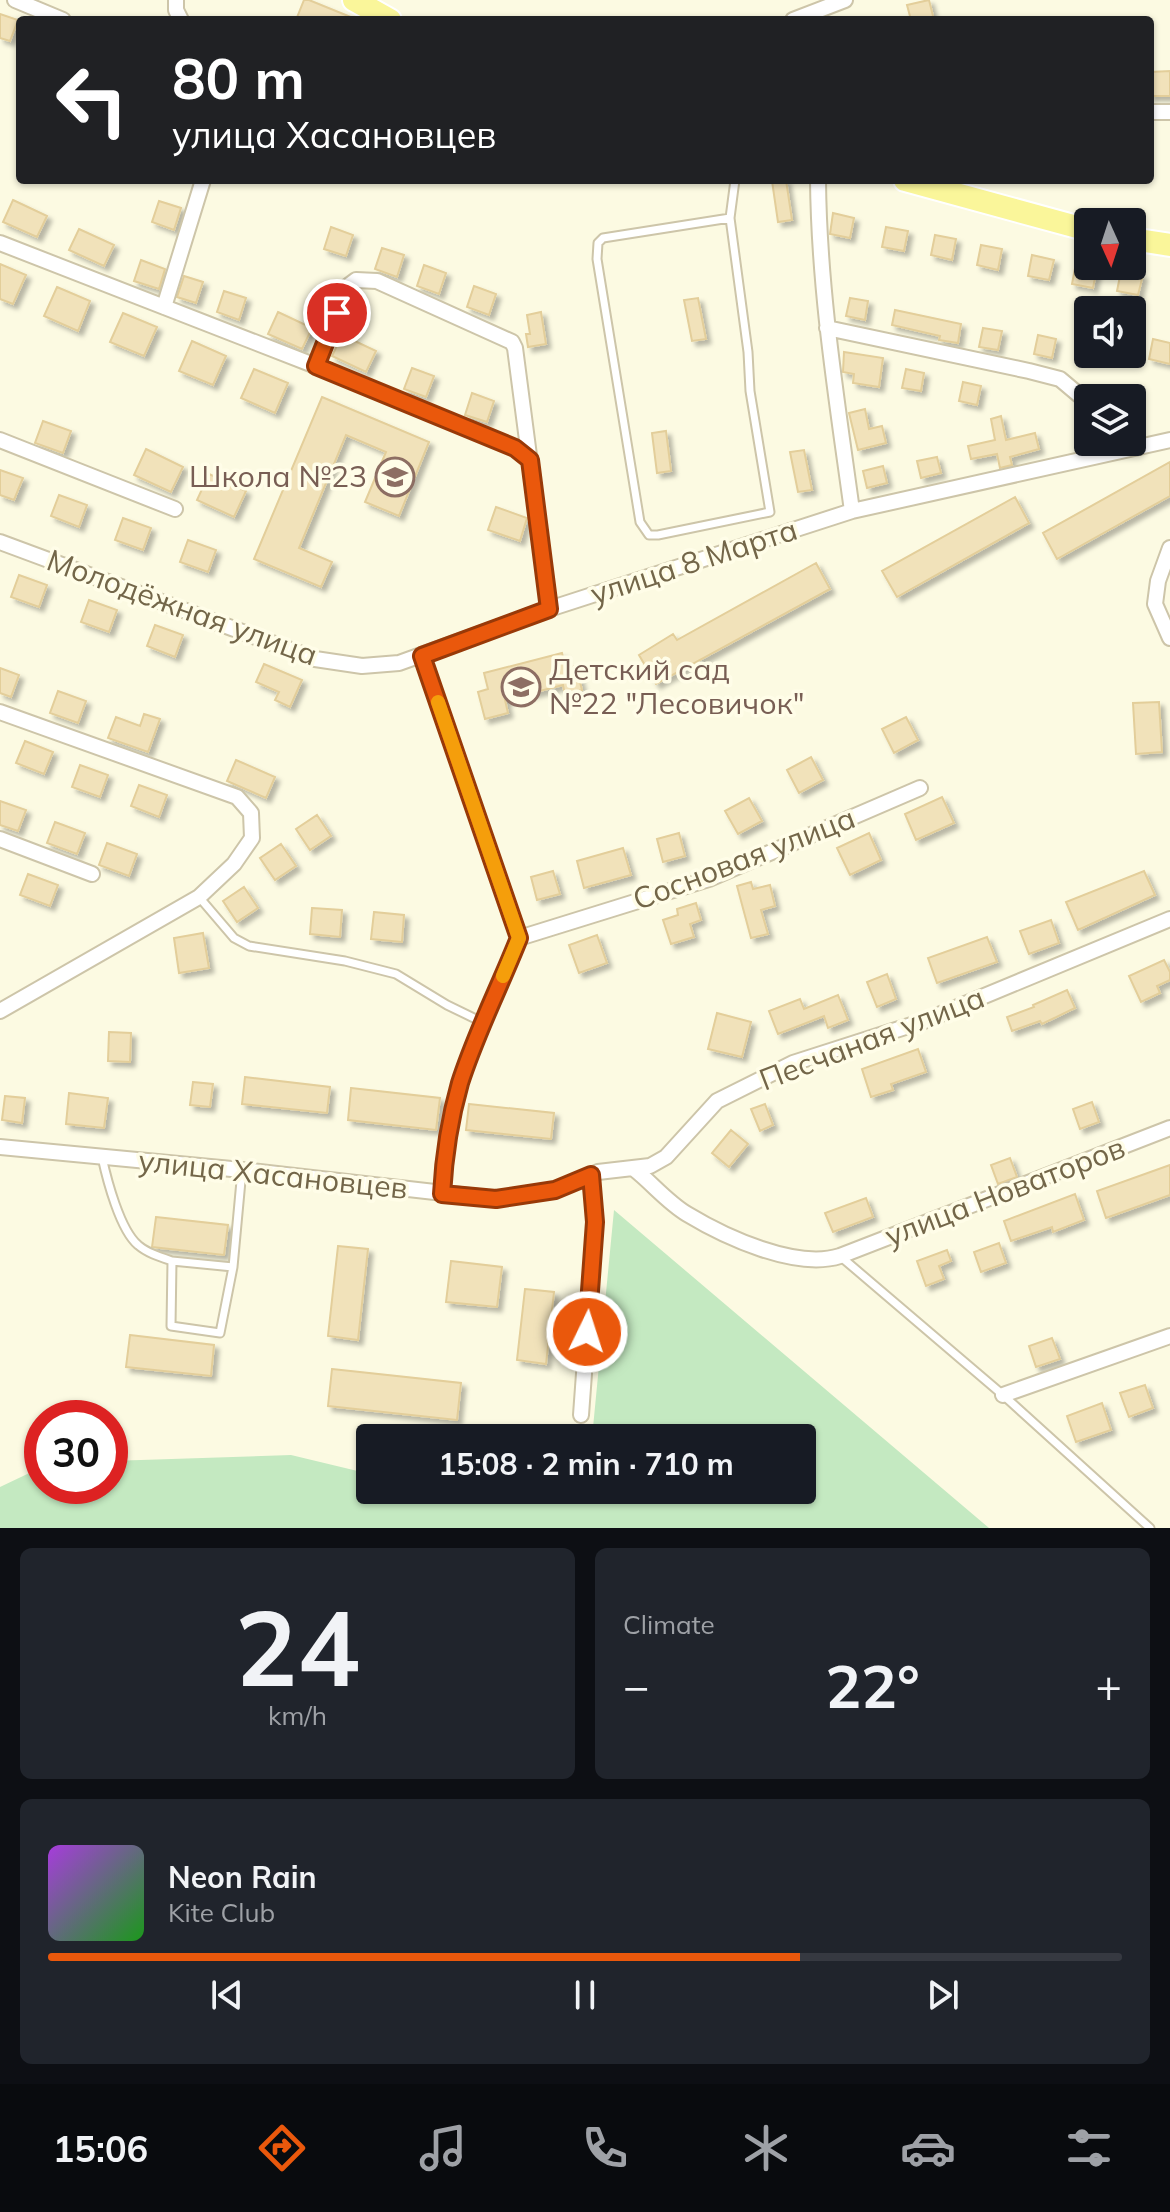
<!DOCTYPE html>
<html lang="en">
<head>
<meta charset="utf-8">
<style>
  :root { --surface:#171b24; --page:#20242c; --text:#f1f3f6; --muted:#9ea1a6; --line:#363941; --accent:#ea580c }
  body { margin:0; font-family:Mulish,sans-serif; background:var(--page); color:var(--text); height:100vh; display:flex; flex-direction:column; font-size:30px; white-space:nowrap }
  * { box-sizing:border-box; margin:0 }
  p { font-size:26px; color:var(--muted) }
  .icon { flex:none; width:44px; height:44px; fill:none; stroke:currentColor; stroke-width:2; stroke-linecap:round; stroke-linejoin:round }
  .map { position:relative; height:1528px; overflow:hidden }
  .details { display:flex; flex-direction:column; gap:20px; padding:20px; background:#0d0f14; flex:1 }
  .details>* { flex:none }
  .top-card { position:absolute; left:16px; top:16px; width:1138px; height:168px; border-radius:8px; box-shadow:0 2px 6px #0004; background:#202124; color:#fff; overflow:hidden }
  .needle { width:52px; rotate:177deg }
  .buttons { position:absolute; left:1074px; top:208px; display:grid; gap:16px }
  .buttons a { display:grid; place-items:center; width:72px; height:72px; border-radius:8px; background:var(--surface); box-shadow:0 2px 6px #0004; font-size:40px }
  .speed { position:absolute; left:24px; top:1400px; display:flex; gap:16px; font-size:40px; font-weight:700; text-align:center }
  .speed>* { display:grid; place-content:center; width:104px; height:104px; border-radius:50%; background:var(--surface); box-shadow:0 2px 6px #0004; line-height:1 }
  .speed .limit { border:12px solid #d22; background:#fff; color:#111 }
  .pin { position:absolute; display:grid; place-items:center; width:68px; height:68px; color:#fff; margin:-34px; border:4px solid #fff; border-radius:50%; box-shadow:0 2px 8px #0007 }
  .me { position:absolute; width:88px; margin:-44px; rotate:4deg; stroke-linejoin:round; filter:drop-shadow(0 0 6px #0008) }
  .turn { display:flex; align-items:center; gap:28px; height:168px; padding:0 24px; font-size:36px }
  .turn .icon { width:104px; height:104px; stroke-width:2.5 }
  .turn b { display:block; font-size:56px; line-height:68px }
  .big { font-size:60px; font-weight:700; line-height:1.1 }
  .details .card { flex:1; display:flex; flex-direction:column; justify-content:center; gap:12px; min-width:0; padding:0 28px; border-radius:12px; background:var(--page) }
  .details .dial { align-items:center; gap:0 }
  .dial b { font-size:104px; line-height:1 }
  .song { display:flex; align-items:center; gap:24px }
  .cover { width:96px; height:96px; border-radius:12px; background:linear-gradient(135deg,hsl(280 70% 55%),hsl(120 70% 35%)) }
  .played { height:8px; border-radius:4px; background:linear-gradient(90deg,var(--accent) 70%,var(--line) 70%) }
  .keys { display:flex; justify-content:space-around; direction:ltr }
  .heat { display:flex; justify-content:space-between; align-items:center; font-size:44px; direction:ltr }
  .details .tiles { flex:1; display:grid; gap:20px; grid-template-columns:1fr 1fr }
  .card:last-child { grid-column:span 2 }
  .trip { position:absolute; left:356px; top:1424px; width:460px; height:80px; border-radius:8px; background:var(--surface); box-shadow:0 2px 6px #0004; font-weight:700; line-height:80px; text-align:center }
  .tabs { display:flex; height:128px; justify-content:space-around; align-items:center; background:#090b0e; color:var(--muted) }
  .tabs .icon { width:56px; height:56px }
  .tabs .selected { color:var(--accent) }
  .tabs b { font-size:36px; color:var(--text) }
  .map>svg:first-child { display:block }
  .green { fill:#c4e9c1 }
  .building { fill:#f1e2ba; stroke:#e3ce9a; stroke-width:2; filter:url(#shadow) }
  .lines { fill:none; stroke-linecap:round; stroke-linejoin:round }
  .service-casing { stroke:#cdc5a9; stroke-width:11 }
  .minor-casing { stroke:#cdc5a9; stroke-width:18 }
  .primary-casing { stroke:#fff; stroke-width:26 }
  .service { stroke:#fff; stroke-width:7 }
  .minor { stroke:#fff; stroke-width:14 }
  .primary { stroke:#faf69a; stroke-width:22 }
  .route-casing { stroke:#983908; stroke-width:20 }
  .route { stroke:#ea580c; stroke-width:14 }
  .slow { stroke:#f59e0b; stroke-width:14 }
  .labels { text-anchor:middle; stroke-width:7; stroke-linejoin:round; paint-order:stroke }
  .education-label { font-size:30px; fill:#785e54; stroke:#fffde8; text-anchor:end }
  .street-label { font-size:30px; fill:#736649; stroke:#fffde8 }
</style>
</head>
<body>
<div class="map">
<svg width="1170" height="1528" viewBox="0 0 1170 1528">
  <defs>
    <filter id="shadow"><feDropShadow dx="4.5" dy="4.5" stdDeviation="2" flood-color="#0004"/></filter>
  </defs>
  <rect width="100%" height="100%" fill="#fcfae2"/>
  <path class="green" d="M614,1210L989,1528H0V1487L42,1467V1486H110V1461L291,1455L370,1474V1490H438L532,1496L545,1490H802V1438H592Z"/>
  <path class="building" d="M304,0H309L358,20H296Z
    M929,0L934,20H911L907,5Z
    M0,14L18,20L10,41L0,38Z
    M1170,71V96H1150V72Z
    M786,180L792,220L778,222L772,181Z
    M13,200L47,216L37,237L3,222Z
    M159,201L181,208L174,230L152,222Z
    M833,213L854,218L850,238L830,234Z
    M331,227L353,235L346,256L324,249Z
    M886,227L908,231L904,251L882,247Z
    M79,229L114,245L104,266L69,250Z
    M935,235L956,239L952,260L931,255Z
    M981,245L1002,249L998,270L977,265Z
    M382,248L404,255L397,277L375,269Z
    M1032,255L1054,260L1049,280L1028,276Z
    M141,260L165,269L159,289L134,281Z
    M1076,263L1097,268L1093,288L1072,284Z
    M0,264L26,275L13,304L0,299Z
    M424,265L446,273L439,294L417,286Z
    M1121,271L1143,275L1138,295L1117,291Z
    M184,276L203,282L196,303L177,297Z
    M474,286L496,294L489,315L467,307Z
    M57,287L90,301L78,331L44,316Z
    M224,291L246,298L239,320L217,312Z
    M698,298L706,339L692,341L684,300Z
    M850,298L868,301L865,320L846,316Z
    M895,310L961,324L958,343L939,340L940,336L892,325Z
    M278,312L312,328L302,349L268,334Z
    M541,312L546,344L528,347L526,334H530L527,315Z
    M123,313L157,327L144,356L110,342Z
    M983,328L1002,331L998,350L979,347Z
    M342,335L376,351L366,372L332,356Z
    M1038,335L1056,339L1052,358L1034,354Z
    M1153,339L1170,343V364L1149,359Z
    M192,341L226,356L213,385L179,371Z
    M844,352L883,358L879,387L853,383L854,374L843,372Z
    M412,368L434,376L426,397L404,389Z
    M254,369L288,383L275,413L241,398Z
    M906,369L924,373L921,391L902,388Z
    M963,382L981,386L977,405L959,401Z
    M472,393L494,401L487,422L465,415Z
    M322,397L429,442L399,516L365,502L386,452L346,435L299,548L332,562L321,587L254,559Z
    M865,409L869,429L882,426L886,443L858,450L849,413Z
    M1001,416L1006,440L1035,433L1039,449L1010,457L1012,465L1000,468L997,454L971,459L968,446L995,440L991,419Z
    M43,421L71,431L63,453L35,443Z
    M666,431L671,471L657,473L652,433Z
    M146,449L183,467L171,492L134,475Z
    M804,450L812,490L798,492L790,452Z
    M937,457L941,473L921,478L917,461Z
    M1170,462V496L1057,559L1043,533Z
    M883,466L887,483L867,488L863,471Z
    M0,470L23,478L14,500L0,495Z
    M209,474L246,491L234,517L197,500Z
    M59,495L87,505L79,527L51,516Z
    M1015,497L1029,523L897,597L882,571Z
    M496,507L527,518L520,541L488,530Z
    M123,518L151,528L143,550L115,540Z
    M188,540L216,550L208,572L180,562Z
    M816,563L830,589L656,684L639,655L673,634L677,640Z
    M19,575L47,585L39,607L11,597Z
    M89,600L117,610L109,632L81,622Z
    M155,625L183,635L175,657L147,646Z
    M562,653L566,668L576,666L582,690L565,695L563,685L505,700L508,713L485,719L478,692L488,689L484,673Z
    M264,664L302,680L290,707L275,700L279,692L256,682Z
    M0,668L19,675L11,697L0,693Z
    M58,691L86,701L78,723L50,713Z
    M1159,702L1162,752L1136,754L1133,703Z
    M144,714L160,719L148,752L108,738L116,717L140,726Z
    M906,717L918,740L894,753L882,729Z
    M25,741L53,752L44,774L16,763Z
    M811,757L823,780L799,793L787,770Z
    M236,760L275,777L266,798L227,781Z
    M80,765L108,775L100,797L72,787Z
    M139,785L167,795L159,817L131,806Z
    M942,797L954,823L916,840L905,814Z
    M749,798L762,821L738,834L725,811Z
    M0,801L26,810L18,831L0,825Z
    M317,815L331,836L310,850L296,829Z
    M55,822L85,833L77,854L47,843Z
    M679,833L685,856L663,862L657,839Z
    M869,833L881,860L850,875L837,848Z
    M107,843L137,854L129,876L99,865Z
    M281,844L296,866L275,880L260,858Z
    M623,848L631,875L584,888L577,861Z
    M553,871L560,894L537,900L531,877Z
    M1144,871L1155,895L1078,930L1066,902Z
    M28,874L58,885L50,906L20,895Z
    M751,882L753,889L770,885L775,906L761,910L768,934L751,938L737,886Z
    M244,887L258,908L237,922L223,901Z
    M696,903L701,920L690,924L694,937L671,944L663,920L678,915L677,909Z
    M312,908L342,910L340,937L310,934Z
    M374,912L404,915L402,942L371,939Z
    M1051,920L1059,943L1029,954L1020,931Z
    M203,933L209,968L179,973L174,938Z
    M597,935L607,963L579,973L569,945Z
    M987,937L997,962L937,983L928,958Z
    M1164,960L1170,972V980L1157,986L1160,993L1141,1002L1129,976Z
    M887,974L896,999L877,1007L867,982Z
    M1067,990L1075,1008L1042,1024L1040,1021L1012,1031L1007,1017L1034,1007L1033,1005Z
    M838,995L848,1020L828,1028L824,1016L778,1034L769,1011L800,999L804,1009Z
    M717,1013L751,1022L742,1057L708,1049Z
    M109,1032L131,1033L130,1062L108,1061Z
    M918,1049L926,1072L891,1084L893,1090L871,1097L862,1069Z
    M245,1077L330,1087L327,1113L242,1104Z
    M193,1082L213,1084L210,1107L190,1105Z
    M351,1088L440,1098L436,1130L348,1120Z
    M69,1093L108,1098L104,1128L66,1124Z
    M5,1096L25,1098L22,1123L2,1120Z
    M1092,1102L1099,1122L1080,1129L1073,1109Z
    M469,1104L554,1113L551,1139L466,1130Z
    M765,1104L773,1125L760,1131L751,1109Z
    M731,1130L748,1144L729,1167L712,1153Z
    M1010,1158L1017,1177L998,1184L991,1165Z
    M1170,1165V1195L1106,1218L1097,1191Z
    M1075,1194L1084,1220L1053,1232L1052,1227L1011,1241L1004,1221Z
    M866,1198L873,1217L833,1232L825,1213Z
    M156,1217L228,1225L224,1255L152,1247Z
    M999,1243L1006,1263L981,1272L974,1252Z
    M338,1246L368,1249L358,1340L328,1336Z
    M947,1250L951,1261L939,1266L944,1279L926,1286L917,1261Z
    M451,1261L502,1267L497,1307L446,1302Z
    M525,1289L554,1292L546,1364L517,1360Z
    M130,1335L214,1345L211,1376L126,1367Z
    M1052,1338L1060,1359L1036,1367L1029,1346Z
    M332,1369L461,1383L457,1420L328,1406Z
    M1145,1385L1153,1408L1129,1417L1120,1393Z
    M1102,1403L1111,1430L1076,1442L1067,1416Z"/>
  <g class="lines">
    <g class="service-casing">
      <path id="service" d="M730,218L603,238L598,243L597,259L640,522L649,535H658L770,512L750,391L748,352L730,218L735,180
        M199,897L234,938L249,946L345,961L396,974L447,1005L482,1022
        M102,1157C107,1180 120,1230 138,1245C147,1253 160,1257 172,1261L171,1326L220,1333L233,1267L242,1170
        M840,1256L1003,1395L1150,1528
        M172,1261L233,1267"/>
    </g>
    <g class="minor-casing">
      <path id="minor" d="M15,0L63,20
        M176,0V10L181,20
        M793,20L845,0
        M1150,112H1170
        M818,180C819,291 837,401 852,511
        M0,243L316,366L515,448L530,460
        M164,307L203,180
        M827,328L1029,371L1060,379L1079,395
        M316,366L348,286L356,280L377,281L512,342L515,348L549,609
        M0,440L175,509
        M0,542L315,659L362,666L399,663L549,609L852,511L1170,440
        M1170,548L1158,581L1155,604L1170,638
        M422,656L519,938C500,986 476,1033 460,1083C450,1118 444,1157 442,1194
        M0,712L237,797L251,813L252,838L234,864L199,897L0,1011
        M0,839L92,874
        M519,938L709,879L920,788
        M0,1147L242,1170L496,1199L555,1190L598,1172L650,1166L666,1157L717,1101L793,1063L924,1021L1170,919
        M634,1169C652,1183 667,1202 687,1214C725,1237 796,1270 840,1256L1170,1128
        M1003,1395L1170,1336
        M581,1415L595,1222L591,1175"/>
    </g>
    <g class="primary-casing">
      <path id="primary" d="M354,0L390,20
        M905,180L1088,230
        M1132,239L1170,245"/>
    </g>
    <use href="#service" class="service"/>
    <use href="#minor" class="minor"/>
    <use href="#primary" class="primary"/>
  </g>
  <g class="lines">
    <g class="route-casing">
      <path id="route" d="M337,313L316,366L515,448L530,460L549,609L422,656L519,938C500,986 476,1033 460,1083C450,1118 444,1157 442,1194L496,1199L555,1190L591,1175L595,1222L587,1332"/>
    </g>
    <use href="#route" class="route"/>
    <path class="slow" d="M438,702L519,938L503,976"/>
  </g>
  <defs>
    <g id="school-ring" transform="scale(2)"><circle r="9.5" fill="#fffde8" stroke="#8d6e63" stroke-width="1.5"/><path d="M0-5L7-2L0 1L-7-2ZM-4 1L0 2.5L4 1V4Q0 6-4 4Z" fill="#8d6e63"/></g>
  </defs>
  <g fill-rule="evenodd">
    <use href="#school-ring" x="395" y="477"/>
    <use href="#school-ring" x="521" y="687"/>
  </g>
  <g class="labels">
    <g class="education-label">
      <text x="367" y="487">Школа №23</text>
      <text x="549" y="680" text-anchor="start">Детский сад<tspan x="549" dy="34">№22 "Лесовичок"</tspan></text>
    </g>
    <g class="street-label">
      <text transform="translate(694 562) rotate(-18)" y="10">улица 8 Марта</text>
      <text transform="translate(182 608) rotate(20)" y="10">Молодёжная улица</text>
      <text transform="translate(744 859) rotate(-21)" y="10">Сосновая улица</text>
      <text transform="translate(872 1039) rotate(-21)" y="10">Песчаная улица</text>
      <text transform="translate(273 1175) rotate(6)" y="10">улица Хасановцев</text>
      <text transform="translate(1005 1192) rotate(-21)" y="10">улица Новаторов</text>
    </g>
  </g>
</svg>
<div class="buttons">
<a><svg class="needle" viewBox="-14 -14 28 28"><path d="M0-13l5 13h-10z" fill="#e53935"/><path d="M0 13l5-13h-10z" fill="#9ea1a6"/></svg></a>
<a><svg class="icon" aria-label="sound" viewBox="0 0 24 24"><path d="M4 9h4l5-4v14l-5-4H4zM17 9q2 3 0 6"/></svg></a>
<a><svg class="icon" aria-label="layers" viewBox="0 0 24 24"><path d="M12 4l9 5-9 5-9-5zM3 14l9 5 9-5"/></svg></a>
</div>
<div class="speed"><div class="limit">30</div></div>
<div class="pin" style="left:337px;top:313px;background:#d93025"><svg class="icon" aria-label="arrive" viewBox="0 0 24 24"><path d="M6 21V4h12l-3 4 3 4H6"/></svg></div>
<svg class="me" style="left:587px;top:1332px" viewBox="-20 -20 40 40"><circle r="17" fill="#ea580c" stroke="#fff" stroke-width="3"/><path d="M0-11L8 9 0 5-8 9z" fill="#fff"/></svg>
<div class="trip">15:08 · 2 min · 710 m</div>
<div class="top-card">
<div class="turn"><svg class="icon" aria-label="left" viewBox="0 0 24 24"><path d="M17 20v-9H6M10 6l-5 5 5 5"/></svg><div><b>80 m</b>улица Хасановцев</div></div>
</div>
</div>
<section class="details">
<div class="tiles">
<div class="card dial"><b>24</b><p>km/h</p></div>
<div class="card"><p>Climate</p>
<div class="heat"><a>−</a><b class="big">22°</b><a>+</a></div>
</div>
<div class="card">
<div class="song"><i class="cover"></i><div><b>Neon Rain</b><p>Kite Club</p></div></div>
<div class="played"></div>
<div class="keys"><svg class="icon" aria-label="previous" viewBox="0 0 24 24"><path d="M18 5L8 12l10 7zM5 5v14"/></svg><svg class="icon" aria-label="pause" viewBox="0 0 24 24"><path d="M8 5v14M16 5v14"/></svg><svg class="icon" aria-label="next" viewBox="0 0 24 24"><path d="M6 5l10 7-10 7zM19 5v14"/></svg></div>
</div>
</div>
</section>
<nav class="tabs">
<b>15:06</b>
<svg class="icon selected" aria-label="directions" viewBox="0 0 24 24"><path d="M12 3l9 9-9 9-9-9zM9 14v-3h6M13 9l2 2-2 2"/></svg>
<svg class="icon" aria-label="music" viewBox="0 0 24 24"><path d="M9 18V5l10-2v13"/><circle cx="6" cy="18" r="3"/><circle cx="16" cy="16" r="3"/></svg>
<svg class="icon" aria-label="phone" viewBox="0 0 24 24"><path d="M5 4h4l2 5-3 2q2 4 5 5l2-3 5 2v4C11 20 4 13 5 4z"/></svg>
<svg class="icon" aria-label="climate" viewBox="0 0 24 24"><path d="M12 3v18M4 7l16 10M4 17L20 7"/></svg>
<svg class="icon" aria-label="car" viewBox="0 0 24 24"><path d="M5 17H2v-5l4-1 3-4h7l3 4 3 1v5h-3M9 17h6M6 11h13"/><circle cx="7" cy="17" r="2"/><circle cx="17" cy="17" r="2"/></svg>
<svg class="icon" aria-label="filters" viewBox="0 0 24 24"><path d="M4 7h16M4 17h16"/><circle cx="9" cy="7" r="2"/><circle cx="15" cy="17" r="2"/></svg>
</nav>
</body>
</html>
